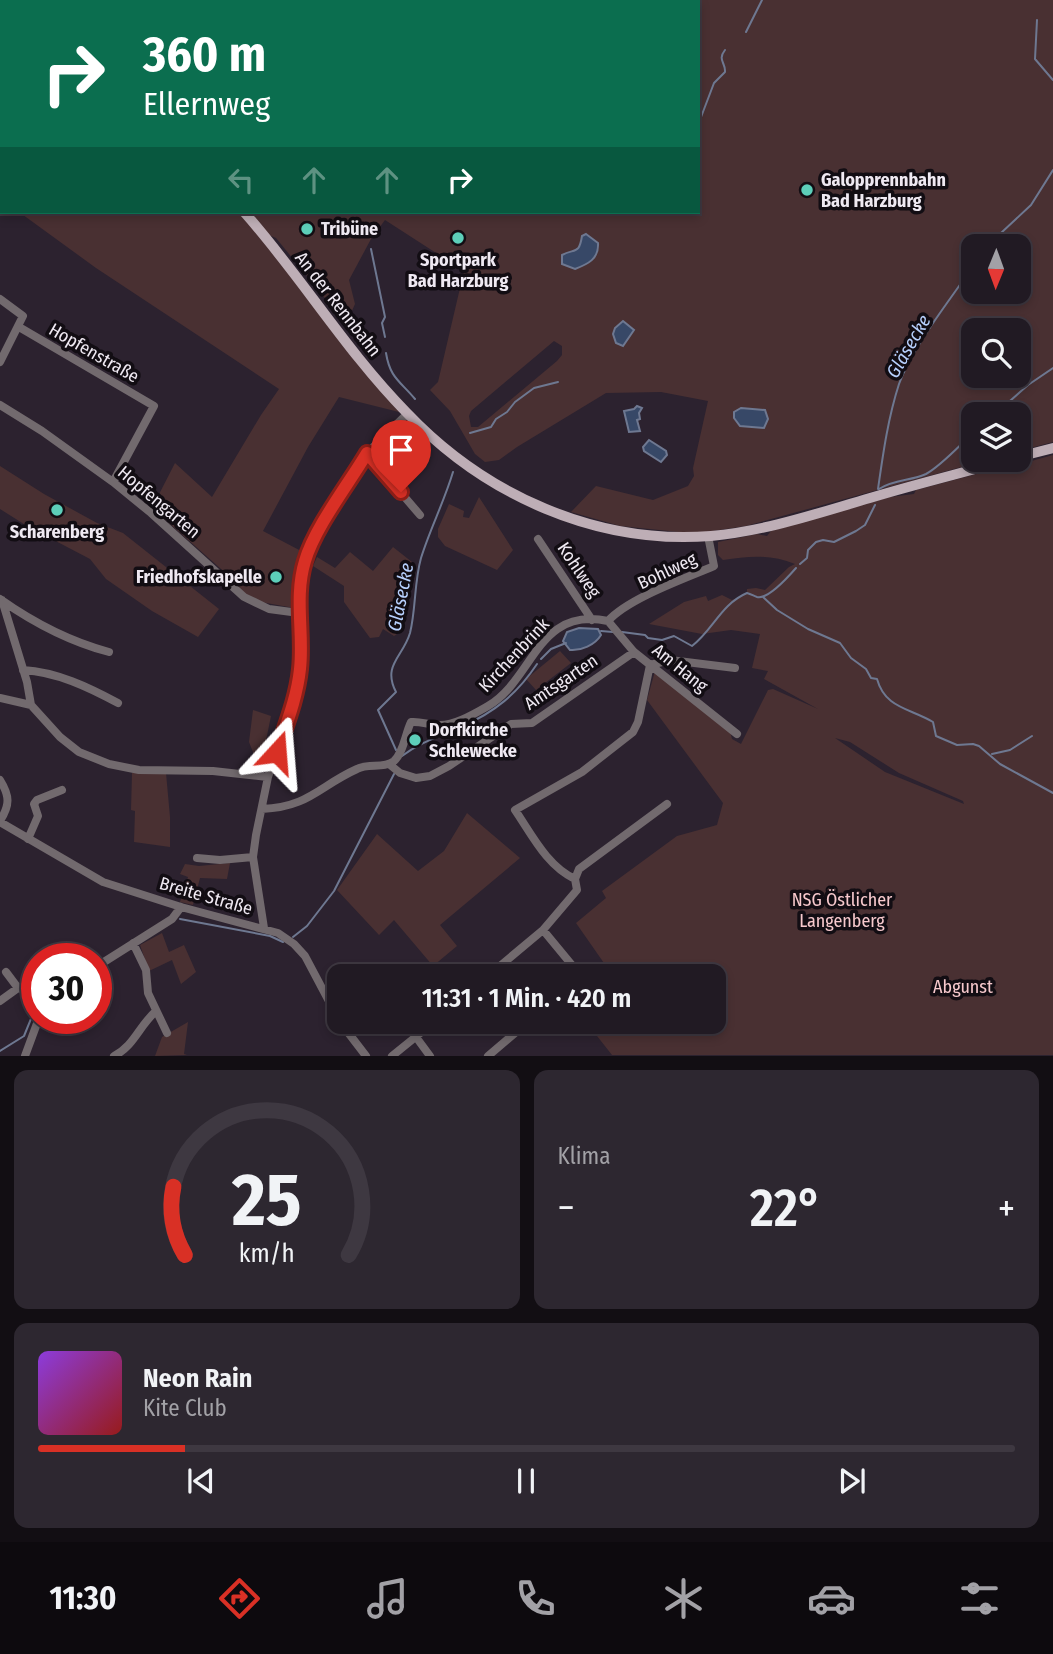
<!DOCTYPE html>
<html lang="de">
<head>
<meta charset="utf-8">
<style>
  :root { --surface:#211a23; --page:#2d2730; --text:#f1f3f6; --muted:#a2a1a6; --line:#3e3841; --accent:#d93025 }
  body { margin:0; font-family:"Fira Sans Condensed",sans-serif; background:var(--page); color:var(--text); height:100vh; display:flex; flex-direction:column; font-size:26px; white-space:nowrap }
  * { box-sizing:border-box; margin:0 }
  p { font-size:23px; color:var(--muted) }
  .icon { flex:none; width:38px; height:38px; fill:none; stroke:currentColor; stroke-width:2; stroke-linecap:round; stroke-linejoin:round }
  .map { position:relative; height:1056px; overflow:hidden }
  .drawer { display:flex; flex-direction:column; gap:14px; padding:14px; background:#120e13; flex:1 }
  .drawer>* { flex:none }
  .hud { position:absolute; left:0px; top:0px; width:700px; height:214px; box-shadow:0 4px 10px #0003,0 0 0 2px var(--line); background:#0b6e4f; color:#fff; overflow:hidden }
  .needle { width:46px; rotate:181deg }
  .buttons { position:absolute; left:961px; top:234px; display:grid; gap:14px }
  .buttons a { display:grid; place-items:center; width:70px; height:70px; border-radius:14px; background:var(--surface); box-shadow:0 4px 10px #0003,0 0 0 2px var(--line); font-size:35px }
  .speed { position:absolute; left:21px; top:943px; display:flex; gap:14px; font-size:35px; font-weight:700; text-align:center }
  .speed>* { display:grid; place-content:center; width:91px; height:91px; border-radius:50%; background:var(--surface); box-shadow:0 4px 10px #0003,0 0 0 2px var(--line); line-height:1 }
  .speed .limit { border:10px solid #d22; background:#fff; color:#111 }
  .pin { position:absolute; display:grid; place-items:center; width:60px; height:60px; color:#fff; margin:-72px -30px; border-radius:50% 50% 50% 0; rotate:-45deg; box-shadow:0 0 7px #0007 }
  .pin .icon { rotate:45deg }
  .me { position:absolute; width:77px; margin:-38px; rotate:19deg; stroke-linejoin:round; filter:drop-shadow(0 0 5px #0008) }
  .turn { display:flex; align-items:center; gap:24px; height:147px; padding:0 28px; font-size:32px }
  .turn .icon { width:91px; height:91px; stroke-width:2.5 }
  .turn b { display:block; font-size:49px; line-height:60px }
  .lanes { display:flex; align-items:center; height:66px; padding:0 28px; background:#0003; justify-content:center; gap:35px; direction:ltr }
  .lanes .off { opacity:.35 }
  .big { font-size:52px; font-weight:600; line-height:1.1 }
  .drawer .widget { flex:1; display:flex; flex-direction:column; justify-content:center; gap:10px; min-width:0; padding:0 24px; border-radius:14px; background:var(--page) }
  .drawer .dial { align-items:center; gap:0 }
  .dial svg { height:182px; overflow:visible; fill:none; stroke:var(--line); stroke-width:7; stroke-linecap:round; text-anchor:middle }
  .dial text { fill:var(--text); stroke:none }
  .song { display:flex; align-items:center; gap:21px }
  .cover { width:84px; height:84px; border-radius:10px; background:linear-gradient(135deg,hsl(270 70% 55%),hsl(0 70% 35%)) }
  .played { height:7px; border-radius:4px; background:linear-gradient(90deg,var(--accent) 15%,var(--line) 15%) }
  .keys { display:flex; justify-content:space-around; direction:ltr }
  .heat { display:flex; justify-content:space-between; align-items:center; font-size:38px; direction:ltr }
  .drawer .tiles { flex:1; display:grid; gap:14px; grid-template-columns:1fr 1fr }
  .widget:last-child { grid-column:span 2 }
  .trip { position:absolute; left:327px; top:964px; width:399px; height:70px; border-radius:14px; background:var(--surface); box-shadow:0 4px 10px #0003,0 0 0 2px var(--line); font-weight:600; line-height:70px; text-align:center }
  .tab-bar { display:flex; height:112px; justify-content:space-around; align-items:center; background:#0d0a0e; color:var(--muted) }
  .tab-bar .icon { width:49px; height:49px }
  .tab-bar .on { color:var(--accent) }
  .tab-bar b { font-size:32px; color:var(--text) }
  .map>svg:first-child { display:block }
  .green { fill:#493032; fill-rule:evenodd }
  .water { fill:#374867; stroke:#6e7891; stroke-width:2 }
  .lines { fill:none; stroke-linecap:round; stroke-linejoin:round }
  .stream { stroke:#6e7891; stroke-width:2 }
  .minor { stroke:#726a6e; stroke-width:8 }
  .major { stroke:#beaeb6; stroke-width:10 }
  .route-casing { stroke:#8d1f18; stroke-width:18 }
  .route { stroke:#d93025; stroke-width:12 }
  .poi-dot { fill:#5dceb9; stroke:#120d13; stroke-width:2.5 }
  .labels { text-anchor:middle; stroke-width:7; stroke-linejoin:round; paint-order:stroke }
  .poi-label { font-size:18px; font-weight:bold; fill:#efe9f2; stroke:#120d13; text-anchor:start }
  .street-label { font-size:18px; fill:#efe9f2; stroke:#120d13 }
  .park-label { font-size:18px; fill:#f7c9cd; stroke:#120d13 }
  .water-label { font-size:19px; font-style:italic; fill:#b7d0fd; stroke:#120d13 }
</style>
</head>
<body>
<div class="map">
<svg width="1053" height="1056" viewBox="0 0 1053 1056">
  <rect width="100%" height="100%" fill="#2c222f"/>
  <path class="green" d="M0,0H288L2,2V199Z
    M295,0H1053V442L1019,451L1018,415H973V460H987L746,526L706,532H679L620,526L571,512L596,486L653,500L688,486L694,476L693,468L708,401L661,392L606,393L517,447L499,460L485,462L475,454L450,411L430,390L438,382L464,271L385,220L371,239L349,280L355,304L346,324L276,238L262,232L407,414L339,397L308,447L263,531L303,552L298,569L294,608L261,602L246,595L229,576L152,508L175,463L212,497L261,415L279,389L96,268L19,212H698V2H295ZM973,247H1018V292H973ZM973,331H1018V376H973ZM554,341L562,346V355L557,361L478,427H471L469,416L471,411Z
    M1053,455V1055H612L586,1022H714V976H613L576,923L606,898L602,891L677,836L717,825L723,803L647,700L655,671L730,731L732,739L741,744L768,690L773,689L818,709L764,679L768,671L752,668L760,634L731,630L702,634L649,624L684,602L706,596L708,601L722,595L732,600L747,593V589L756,588L765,590L789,567L795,564C771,554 749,556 723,560L718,555V542L757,534L767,536L771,531L890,497L914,494L916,490L988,471L1000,468L1001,472L1010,467ZM835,738L850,742L899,773L963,801L964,804L885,772Z
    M0,466L44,494L97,523L123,533L219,609L198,637L152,611L106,579L90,559L27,526L0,509Z
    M479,497L513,550L497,570L445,546L438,537V529L449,504L464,511L463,517L469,518Z
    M393,547L412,562L400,632L394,636L383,629L379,637L370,638L344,602V586L313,566L317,557L335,568L350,552L373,571Z
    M560,651L571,663L536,690L526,679Z
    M253,710L271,716L260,770L249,742Z
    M132,773H166L170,817V847L134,842L135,811L131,810Z
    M467,813L520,858L440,925L457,946L433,966L394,920L379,935L337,890L377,834L418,871L444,851Z
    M230,863L227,879L200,878L193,905L180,902L188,877L180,874L185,864L199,866Z
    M162,933L169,952L184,945L196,972L181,984L172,960L149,971L140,945Z
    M188,1022L184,1054L187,1055L155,1056L162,1037Z"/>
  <path class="water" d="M586,234L598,243C599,259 588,264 575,269L562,264V255C575,248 579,255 582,236Z
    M623,321L634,330L623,346L616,343L613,334L615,328Z
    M637,406L642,408L639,413L640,419L637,420L640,431L629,432L624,411L634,409Z
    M741,408L765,410L768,419L764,428L740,426L734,418V412Z
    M649,440L666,451L667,455L661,462L644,451L643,447Z
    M579,628L598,629L601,635C595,645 581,651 570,650L563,641L567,632Z"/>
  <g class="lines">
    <path class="stream" d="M1037,20L1035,59L1053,80
      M746,32L762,0
      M698,125L714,83L725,72C726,63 717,60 725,50
      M986,247L1031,205L1053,170
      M371,249L385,317L382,323L385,337
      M386,353C390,378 400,381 415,399
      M994,415L1028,385L1053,368
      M470,433L491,427L496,419L507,412L515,402L534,388L558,382
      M878,489C883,454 888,418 899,384C912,347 951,299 973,266
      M879,489C894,479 911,481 926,474C941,466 960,445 973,433
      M800,564L807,558L808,550L816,542L823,540L834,542L856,531L865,525L875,505
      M763,597L777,610L808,629L840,643L851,658L866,669L871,678L877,679C885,708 909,708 933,722L936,736L957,745L973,744L979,746L1000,764L1053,793
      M601,631L613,632
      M622,632L645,635L648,638L662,640L674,636L692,646C713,630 721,604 747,593C751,594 754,596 757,597C768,600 789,576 796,568
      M541,659L551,649L566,643
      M396,750L378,710L396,692C382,665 403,657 410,633C416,609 414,583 421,558C430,529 444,502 453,472
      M992,754L1010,750L1032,736
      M402,756C420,742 441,736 461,727C495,712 517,694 537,664
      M180,919L270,936L283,942
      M293,937L307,926L334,891L394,774
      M0,1051L24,1036L37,1004"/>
    <path class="minor" d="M0,299L23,316L0,362
      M19,327L154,406L113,482
      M0,405L42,431L113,482L151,513L244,597L269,609L299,613
      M367,453L420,515
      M538,539L592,620
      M0,599C34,623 68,641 109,652
      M2,600L27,682L31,705
      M608,621L634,652L737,734
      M608,621C629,598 684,579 714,566L708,536
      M23,670C57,672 88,687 118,703
      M0,698L31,705L60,737L79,752L109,764L139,770L213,771L268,777
      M389,764L400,773L416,778L430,776L449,766L511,724L532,723L634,652
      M0,780C10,796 10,805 0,821
      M262,809C309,807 319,786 357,769C368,763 384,769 394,761C404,752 405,734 411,722C421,721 428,725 438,725C454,726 474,714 488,706C534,679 537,606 608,621
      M0,822L103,882L181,907L278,933L294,944L305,956L340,1022
      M28,839L38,816L34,804L37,800L62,790
      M197,858L220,860L253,857
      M575,879C547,866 532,835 515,810L582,772L633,732L638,722L650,665L670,660L735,668
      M264,928L253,857L256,835L268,777L291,710L300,668L299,613L304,564L317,534L367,453L407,414
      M543,930L581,976
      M133,943L146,970L148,993L167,1033
      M96,967L172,919L181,907
      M6,972L18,988L37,995
      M488,976L543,930L577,890L575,879L579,869L667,804
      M0,1001L18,988
      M340,1022L366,1056
      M416,1037L430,1056
      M25,1056L39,1018
      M114,1056C134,1046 139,1026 156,1011
      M392,1056L434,1022
      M488,1056L528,1022"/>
    <path class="major" d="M0,105L2,106
      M244,212C301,276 346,351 407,413C485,495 596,545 711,536C766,531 818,513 870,498C916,484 962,473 1008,460
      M1018,457L1053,448"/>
  </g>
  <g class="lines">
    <g class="route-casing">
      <path id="route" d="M277,752C286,725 297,698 300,669C304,633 294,597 305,561C315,527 348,485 367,453L401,492"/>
    </g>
    <use href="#route" class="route"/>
  </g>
  <g class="poi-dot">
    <circle cx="807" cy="190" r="7"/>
    <circle cx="307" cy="229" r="7"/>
    <circle cx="458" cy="238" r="7"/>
    <circle cx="57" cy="510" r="7"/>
    <circle cx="276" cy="577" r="7"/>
    <circle cx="415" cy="740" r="7"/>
  </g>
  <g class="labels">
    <g class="poi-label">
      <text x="821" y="186">Galopprennbahn<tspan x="821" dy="21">Bad Harzburg</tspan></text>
      <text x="321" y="235">Tribüne</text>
      <text x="458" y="266" text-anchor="middle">Sportpark<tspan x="458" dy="21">Bad Harzburg</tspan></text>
      <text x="57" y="538" text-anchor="middle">Scharenberg</text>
      <text x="262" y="583" text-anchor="end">Friedhofskapelle</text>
      <text x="429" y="736">Dorfkirche<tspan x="429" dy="21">Schlewecke</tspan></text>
    </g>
    <g class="street-label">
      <text transform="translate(338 304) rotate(52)" y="6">An der Rennbahn</text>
      <text transform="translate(94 353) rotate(30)" y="6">Hopfenstraße</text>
      <text transform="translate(159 502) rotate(40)" y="6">Hopfengarten</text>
      <text transform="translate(579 570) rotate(56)" y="6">Kohlweg</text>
      <text transform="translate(667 571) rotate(-25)" y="6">Bohlweg</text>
      <text transform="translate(514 655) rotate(-47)" y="6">Kirchenbrink</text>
      <text transform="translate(680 668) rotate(39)" y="6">Am Hang</text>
      <text transform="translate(561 682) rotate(-34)" y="6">Amtsgarten</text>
      <text transform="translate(206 896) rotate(16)" y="6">Breite Straße</text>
    </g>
    <g class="park-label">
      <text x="842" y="906">NSG Östlicher<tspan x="842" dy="21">Langenberg</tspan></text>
      <text x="963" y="993">Abgunst</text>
    </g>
    <g class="water-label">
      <text transform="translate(908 346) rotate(-60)" y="7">Gläsecke</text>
      <text transform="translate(400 597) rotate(-79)" y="7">Gläsecke</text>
    </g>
  </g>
</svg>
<div class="buttons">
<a><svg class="needle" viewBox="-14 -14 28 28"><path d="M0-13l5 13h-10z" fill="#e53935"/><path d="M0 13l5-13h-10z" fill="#a2a1a6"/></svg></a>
<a><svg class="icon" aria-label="search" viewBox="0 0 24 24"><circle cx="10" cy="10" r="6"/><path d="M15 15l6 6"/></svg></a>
<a><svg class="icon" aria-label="layers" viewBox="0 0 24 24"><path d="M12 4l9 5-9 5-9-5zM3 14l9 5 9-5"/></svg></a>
</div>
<div class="speed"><div class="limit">30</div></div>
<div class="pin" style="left:401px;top:492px;background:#d93025"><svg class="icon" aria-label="arrive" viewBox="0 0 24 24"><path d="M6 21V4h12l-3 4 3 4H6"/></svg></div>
<svg class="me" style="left:277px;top:752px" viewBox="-20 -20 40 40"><path d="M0-17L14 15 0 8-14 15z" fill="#d93025" stroke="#fff" stroke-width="4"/></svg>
<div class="trip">11:31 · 1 Min. · 420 m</div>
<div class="hud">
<div class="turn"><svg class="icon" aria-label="right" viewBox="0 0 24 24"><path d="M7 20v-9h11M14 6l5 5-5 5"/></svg><div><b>360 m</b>Ellernweg</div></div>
<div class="lanes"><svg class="icon off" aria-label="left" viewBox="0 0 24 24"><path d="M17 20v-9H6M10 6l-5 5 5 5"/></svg><svg class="icon off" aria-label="ahead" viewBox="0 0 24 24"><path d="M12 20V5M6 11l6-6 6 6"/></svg><svg class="icon off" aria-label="ahead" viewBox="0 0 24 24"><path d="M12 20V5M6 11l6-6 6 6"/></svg><svg class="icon" aria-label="right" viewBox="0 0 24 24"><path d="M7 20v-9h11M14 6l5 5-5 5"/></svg></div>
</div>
</div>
<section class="drawer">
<div class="tiles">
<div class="widget dial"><svg viewBox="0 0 100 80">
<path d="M14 69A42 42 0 1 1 86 69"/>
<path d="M14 69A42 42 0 0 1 9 39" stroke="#d93025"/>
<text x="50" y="56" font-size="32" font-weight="700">25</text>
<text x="50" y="72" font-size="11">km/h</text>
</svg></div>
<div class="widget"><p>Klima</p>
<div class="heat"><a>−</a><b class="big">22°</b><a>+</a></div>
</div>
<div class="widget">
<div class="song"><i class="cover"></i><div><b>Neon Rain</b><p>Kite Club</p></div></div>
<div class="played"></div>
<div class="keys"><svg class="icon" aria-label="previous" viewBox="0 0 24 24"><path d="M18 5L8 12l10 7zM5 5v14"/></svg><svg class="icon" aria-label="pause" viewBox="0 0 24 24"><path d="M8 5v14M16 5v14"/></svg><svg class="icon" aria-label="next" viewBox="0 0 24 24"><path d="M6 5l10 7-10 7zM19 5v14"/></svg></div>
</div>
</div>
</section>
<nav class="tab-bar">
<b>11:30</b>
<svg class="icon on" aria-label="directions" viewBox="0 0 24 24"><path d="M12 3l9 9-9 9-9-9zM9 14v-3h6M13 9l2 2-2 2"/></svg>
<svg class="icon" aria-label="music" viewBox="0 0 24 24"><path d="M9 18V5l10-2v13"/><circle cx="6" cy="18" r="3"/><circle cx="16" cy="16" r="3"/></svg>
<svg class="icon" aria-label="phone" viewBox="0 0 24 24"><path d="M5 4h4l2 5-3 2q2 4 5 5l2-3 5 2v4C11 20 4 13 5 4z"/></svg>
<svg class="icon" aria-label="climate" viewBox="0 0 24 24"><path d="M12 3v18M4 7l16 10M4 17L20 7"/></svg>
<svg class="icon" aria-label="car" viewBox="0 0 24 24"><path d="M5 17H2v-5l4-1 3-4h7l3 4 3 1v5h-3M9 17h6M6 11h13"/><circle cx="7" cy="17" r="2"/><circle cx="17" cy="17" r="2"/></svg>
<svg class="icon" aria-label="filters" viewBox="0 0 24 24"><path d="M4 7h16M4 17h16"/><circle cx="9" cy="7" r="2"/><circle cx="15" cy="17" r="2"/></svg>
</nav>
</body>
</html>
